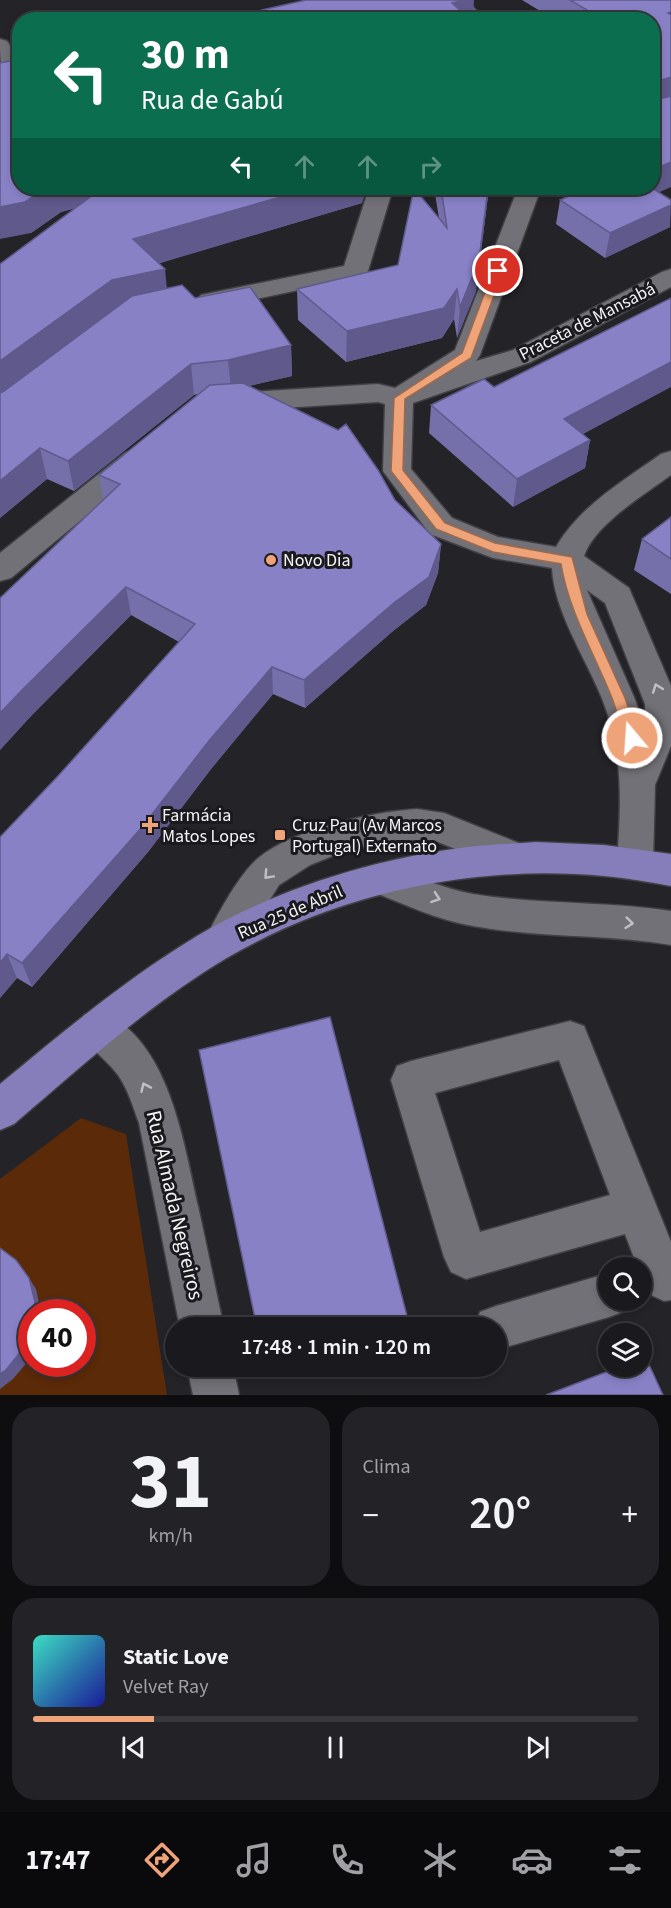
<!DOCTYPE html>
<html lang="pt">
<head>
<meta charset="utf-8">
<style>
  :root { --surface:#1a1a1e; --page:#232327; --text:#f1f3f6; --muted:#9fa1a4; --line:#38383c; --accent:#efa378 }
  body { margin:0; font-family:"Source Sans 3",sans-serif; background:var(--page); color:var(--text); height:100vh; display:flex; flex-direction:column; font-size:22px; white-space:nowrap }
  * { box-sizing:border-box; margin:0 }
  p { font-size:20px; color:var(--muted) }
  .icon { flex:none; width:33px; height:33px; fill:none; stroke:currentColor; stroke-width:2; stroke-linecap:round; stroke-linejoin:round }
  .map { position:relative; height:1395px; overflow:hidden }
  .sheet { display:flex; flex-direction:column; gap:12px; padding:12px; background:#0e0e10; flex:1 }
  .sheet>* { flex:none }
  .guide { position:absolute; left:12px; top:12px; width:648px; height:183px; border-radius:24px; box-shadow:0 3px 9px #0003,0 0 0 2px var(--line); background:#0b6e4f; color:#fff; overflow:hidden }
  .buttons { position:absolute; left:598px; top:1257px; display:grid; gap:12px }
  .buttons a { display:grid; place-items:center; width:54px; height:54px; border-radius:50%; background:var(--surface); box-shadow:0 3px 9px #0003,0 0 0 2px var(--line); font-size:30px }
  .speed { position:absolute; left:18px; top:1299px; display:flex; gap:12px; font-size:30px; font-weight:700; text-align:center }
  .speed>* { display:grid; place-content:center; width:78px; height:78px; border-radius:50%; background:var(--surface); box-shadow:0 3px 9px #0003,0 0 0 2px var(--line); line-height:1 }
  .speed .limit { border:9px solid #d22; background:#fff; color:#111 }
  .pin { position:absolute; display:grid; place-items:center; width:51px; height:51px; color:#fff; margin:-26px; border:3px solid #fff; border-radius:50%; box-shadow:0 2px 6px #0007 }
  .me { position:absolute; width:66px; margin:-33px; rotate:342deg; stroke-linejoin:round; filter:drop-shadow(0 0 4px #0008) }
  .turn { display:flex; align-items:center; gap:21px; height:126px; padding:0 30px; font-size:27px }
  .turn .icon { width:78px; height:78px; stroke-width:2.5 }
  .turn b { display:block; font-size:42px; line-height:51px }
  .lanes { display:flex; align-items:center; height:57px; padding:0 30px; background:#0003; justify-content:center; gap:30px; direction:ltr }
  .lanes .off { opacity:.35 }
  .big { font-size:45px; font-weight:600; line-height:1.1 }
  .sheet .card { flex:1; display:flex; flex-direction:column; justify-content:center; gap:9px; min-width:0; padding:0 21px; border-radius:24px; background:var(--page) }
  .sheet .dial { align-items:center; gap:0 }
  .dial b { font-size:78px; line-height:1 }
  .song { display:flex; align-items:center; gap:18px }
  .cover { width:72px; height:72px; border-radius:9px; background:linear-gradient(135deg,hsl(170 70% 55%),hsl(240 70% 35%)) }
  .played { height:6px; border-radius:3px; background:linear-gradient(90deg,var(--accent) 20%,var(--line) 20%) }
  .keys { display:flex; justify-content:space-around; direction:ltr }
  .heat { display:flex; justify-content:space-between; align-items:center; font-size:33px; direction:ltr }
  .sheet .tiles { flex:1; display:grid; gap:12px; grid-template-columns:1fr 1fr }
  .card:last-child { grid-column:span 2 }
  .trip { position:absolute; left:165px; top:1317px; width:342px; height:60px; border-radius:30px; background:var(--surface); box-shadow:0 3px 9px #0003,0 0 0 2px var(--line); font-weight:600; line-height:60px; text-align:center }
  .tab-bar { display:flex; height:96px; justify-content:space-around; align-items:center; background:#0a0a0c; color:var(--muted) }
  .tab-bar .icon { width:42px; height:42px }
  .tab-bar .current { color:var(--accent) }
  .tab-bar b { font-size:27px; color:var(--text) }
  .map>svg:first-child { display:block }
  .green { fill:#5b2a08; fill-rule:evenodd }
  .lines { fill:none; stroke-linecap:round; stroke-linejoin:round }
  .minor-casing { stroke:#404044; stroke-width:3 }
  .major-casing { stroke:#404044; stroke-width:3 }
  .minor { fill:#717177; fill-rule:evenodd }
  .major { fill:#867eba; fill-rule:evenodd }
  .wall { fill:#756faa }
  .shaded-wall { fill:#5f5a8b }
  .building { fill:#8881c6; stroke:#5f5a8b; stroke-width:1.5 }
  .oneway { stroke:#c0c0c4 }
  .route { fill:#efa378; stroke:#9b6a4e; stroke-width:1.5 }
  .poi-dot { fill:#efa378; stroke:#1a1a1e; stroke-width:2 }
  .labels { text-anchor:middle; stroke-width:6; stroke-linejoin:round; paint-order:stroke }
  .street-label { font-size:18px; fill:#f4f4f7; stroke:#1a1a1e }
  .poi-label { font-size:18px; fill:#f4f4f7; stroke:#1a1a1e; text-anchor:start }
  .near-street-label { font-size:21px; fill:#f4f4f7; stroke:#1a1a1e }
</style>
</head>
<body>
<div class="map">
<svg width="671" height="1395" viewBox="0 0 671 1395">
  <rect width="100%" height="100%" fill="#232328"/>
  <path class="green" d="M81,1118L126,1134L167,1395H0V1179ZM32,1312H82V1364H32Z"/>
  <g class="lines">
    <g class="minor-casing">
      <path id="minor" d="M444,0H466L486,20H464Z
        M0,39L7,41C16,53 20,65 20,80H5C0,68 0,53 0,39Z
        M369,188H393L368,271L364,276L210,309L201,307L197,301L201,295L344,266Z
        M518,188H541L480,355L476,361L513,350L662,272L671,269V287L531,362L413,403L411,469L452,518L498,537L556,547C580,506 623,481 661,454L671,451V475C645,494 594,525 584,556L629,588L671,686V746L655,785L653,863L648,874L635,879L622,874L617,863C621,806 624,755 603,701C587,660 554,612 552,568L493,558L430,534L383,471L385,404L378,402L232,411L222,408L218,402L222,396L232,393L378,384L395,388L455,350ZM587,590L605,603L645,704V727L634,697Z
        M135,450L145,453L149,460L145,467L11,578L0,581V553L125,453Z
        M417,809L444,813L531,848L536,859L531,870L518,874L433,840H396L345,851L310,865L279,885L237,952L224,957L211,952L205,940C216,917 236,880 254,862C287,830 372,812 417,809Z
        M381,863C411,874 441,888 473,894C538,905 605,901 671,911V945C605,934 538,938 473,926C437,920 402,903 368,890L363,879L368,868Z
        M98,1010C169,1037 183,1141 198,1206C207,1247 215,1287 224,1328H180L139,1123C133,1107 128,1089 118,1075C105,1057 87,1048 78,1028L84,1015Z
        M570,1021L584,1026L671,1242V1300L664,1301L649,1294L642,1279V1268H638L625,1234L466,1279L451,1272L444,1257L391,1080L397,1066L411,1061ZM559,1060L610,1195L480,1232L435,1093Z
        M609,1273V1300H629L625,1311L609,1317L496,1350V1328H474L480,1312L496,1306Z
        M187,1366H233L239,1395H193Z"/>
    </g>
    <g class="major-casing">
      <path id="major" d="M536,842L604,845L671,854V886C649,882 626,878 604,876C474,864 337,893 225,959C148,1005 82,1066 14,1124L0,1130V1084C63,1032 126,979 197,936C276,889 377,858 468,847C490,844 513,844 536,842Z"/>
    </g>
    <use href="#minor" class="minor"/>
    <use href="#major" class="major"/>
  </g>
  <path class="wall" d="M522,0H671L659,192L670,227L605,258L556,224L560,200L652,188V20H555Z
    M20,188L362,203L159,263L167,289L195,298L291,345L292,376L249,386L395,500L441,544L438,573L426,605L393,631L305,708L273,694L211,769L148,852L32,987L17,978L0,998V837L58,776L179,642L131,615L30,717L0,750V598L103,500L99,475L198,394L194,395L74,491L47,479L0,518V264L76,208L61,212L31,233Z
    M434,188H489L476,291L457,338L454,319L442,338L346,362L298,320L297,289L398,265L439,218Z
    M494,387L590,440L585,468L513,507L429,433L431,405Z
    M671,517V594L634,570L642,539Z"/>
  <path class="shaded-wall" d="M465,0H474L473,20H451L452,3Z
    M413,12V20H384Z
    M671,77V103L652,108L655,82Z
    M671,162V187L635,203L652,188V170Z
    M47,188H148L61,212L31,233L0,239V207Z
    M312,188H367L362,203L137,270L133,239Z
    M488,188H489L476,291L457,338L460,307Z
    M671,205L670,227L605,258L610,233Z
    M165,269L168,300L0,397V361L112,280Z
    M457,289L454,319L442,338L346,362L347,331Z
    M291,345L292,376L231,390L228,360Z
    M671,362V387L559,447L564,419Z
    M191,364L194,395L74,491L68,461Z
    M590,440L585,468L513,507L517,479Z
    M40,448L47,479L0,518V481Z
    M441,544L438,573L426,605L393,631L305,708L304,680Z
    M126,587L131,615L30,717L0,750V713L23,689Z
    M272,667L273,694L211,769L148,852L32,987L22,963Z
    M7,954L17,978L0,998V963Z
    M29,1278L36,1289L41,1312H33Z
    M407,1316L405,1328H363Z
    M32,1328V1354L29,1360L13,1379L0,1389V1374Z
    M264,1366H274L265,1369Z"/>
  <path class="building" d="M306,0H465L452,3L471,20H415L413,12L384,20H271L262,10Z
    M570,0H671V12L668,13L671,15V77L655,82L656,100L671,96V162L652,170V120L660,116L652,111V20H604Z
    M265,14L271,20H243Z
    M20,59V188H47L25,202L0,207V63Z
    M106,188H312L133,239L165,269L112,280L0,361V264L101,189Z
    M414,188L447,228L441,188H488L479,260L460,307L457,289L444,308L347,331L297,289L398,265Z
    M587,188H652L671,200V205L610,233L560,200Z
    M182,285L195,298L250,287L291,345L228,360L191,364L68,461L40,448L0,481V393L4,391L132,296Z
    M671,298V362L564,419L590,440L517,479L431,405L484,379L494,387Z
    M243,383L338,430L346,424L378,470L395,500L441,544L429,577L395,602L304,680L272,667L208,742L143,826L22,963L7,954L0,963V837L58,776L195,624L126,587L23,689L0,713V598L120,484L99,475L210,385Z
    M671,517V559L642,539Z
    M330,1017L407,1316L363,1328H257L199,1050Z
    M0,1248L16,1260L29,1278L35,1302L33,1312H32V1328L22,1350L6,1370L0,1374Z
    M646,1358L663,1395H546L622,1366H642V1359Z"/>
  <defs><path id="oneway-chevron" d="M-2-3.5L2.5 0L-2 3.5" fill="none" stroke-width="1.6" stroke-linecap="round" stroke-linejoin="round" transform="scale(1.5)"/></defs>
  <g class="oneway">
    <use href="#oneway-chevron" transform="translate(657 688) rotate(-110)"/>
    <use href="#oneway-chevron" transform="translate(268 875) rotate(133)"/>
    <use href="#oneway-chevron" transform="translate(436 898) rotate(19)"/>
    <use href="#oneway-chevron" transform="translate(629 923) rotate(6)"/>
    <use href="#oneway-chevron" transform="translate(145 1087) rotate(-114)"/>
  </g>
  <path class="route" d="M498,268L503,271L471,358L405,399L403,470L445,523L495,543L572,557L587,614L625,698L639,738L637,742H627L625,738C620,725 617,711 612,698C594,653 569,612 561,564L493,552L436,529L391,471L394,398L462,353L493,271Z"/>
  <g class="poi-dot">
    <circle cx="271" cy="560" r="6"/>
    <path d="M147 816h6v6h6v6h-6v6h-6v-6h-6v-6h6z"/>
    <rect x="274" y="829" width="12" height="12" rx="3"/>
  </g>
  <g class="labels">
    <g class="street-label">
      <text transform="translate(587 321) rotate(-27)" y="6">Praceta de Mansabá</text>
      <text transform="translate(290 912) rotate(-23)" y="6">Rua 25 de Abril</text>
    </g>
    <g class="poi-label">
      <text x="283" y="566">Novo Dia</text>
      <text x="162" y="821">Farmácia<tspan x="162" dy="21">Matos Lopes</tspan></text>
      <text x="292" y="831">Cruz Pau (Av Marcos<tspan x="292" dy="21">Portugal) Externato</tspan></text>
    </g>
    <g class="near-street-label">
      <text transform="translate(175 1205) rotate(77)" y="7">Rua Almada Negreiros</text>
    </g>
  </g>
</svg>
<div class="buttons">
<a><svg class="icon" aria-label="search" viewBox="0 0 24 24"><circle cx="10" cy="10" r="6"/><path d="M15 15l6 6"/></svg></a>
<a><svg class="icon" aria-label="layers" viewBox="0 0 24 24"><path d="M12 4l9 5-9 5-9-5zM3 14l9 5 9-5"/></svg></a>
</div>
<div class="speed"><div class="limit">40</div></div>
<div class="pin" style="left:498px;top:271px;background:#d93025"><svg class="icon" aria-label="arrive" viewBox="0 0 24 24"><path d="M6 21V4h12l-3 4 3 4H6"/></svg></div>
<svg class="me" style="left:632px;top:738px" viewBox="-20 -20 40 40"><circle r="17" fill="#efa378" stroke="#fff" stroke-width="3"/><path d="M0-11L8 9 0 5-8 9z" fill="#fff"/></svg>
<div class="trip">17:48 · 1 min · 120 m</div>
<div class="guide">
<div class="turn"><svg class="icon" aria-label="left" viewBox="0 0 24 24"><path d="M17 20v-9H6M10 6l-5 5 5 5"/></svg><div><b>30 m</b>Rua de Gabú</div></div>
<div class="lanes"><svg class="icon" aria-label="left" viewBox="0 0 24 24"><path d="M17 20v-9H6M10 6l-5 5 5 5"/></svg><svg class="icon off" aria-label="ahead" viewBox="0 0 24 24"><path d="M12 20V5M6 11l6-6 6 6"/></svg><svg class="icon off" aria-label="ahead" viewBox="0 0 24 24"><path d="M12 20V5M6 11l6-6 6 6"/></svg><svg class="icon off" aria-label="right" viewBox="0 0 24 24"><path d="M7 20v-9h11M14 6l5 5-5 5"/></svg></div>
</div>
</div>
<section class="sheet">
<div class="tiles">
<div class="card dial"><b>31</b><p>km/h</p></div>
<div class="card"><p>Clima</p>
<div class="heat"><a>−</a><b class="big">20°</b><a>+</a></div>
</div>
<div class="card">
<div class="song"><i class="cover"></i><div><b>Static Love</b><p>Velvet Ray</p></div></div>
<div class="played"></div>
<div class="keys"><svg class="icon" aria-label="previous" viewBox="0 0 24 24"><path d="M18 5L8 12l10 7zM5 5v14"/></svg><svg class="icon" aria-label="pause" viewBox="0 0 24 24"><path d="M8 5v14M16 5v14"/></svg><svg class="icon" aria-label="next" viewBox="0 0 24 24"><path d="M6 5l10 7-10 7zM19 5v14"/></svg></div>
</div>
</div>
</section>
<nav class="tab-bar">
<b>17:47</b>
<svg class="icon current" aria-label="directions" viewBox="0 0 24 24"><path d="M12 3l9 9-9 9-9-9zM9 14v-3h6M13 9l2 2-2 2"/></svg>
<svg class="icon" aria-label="music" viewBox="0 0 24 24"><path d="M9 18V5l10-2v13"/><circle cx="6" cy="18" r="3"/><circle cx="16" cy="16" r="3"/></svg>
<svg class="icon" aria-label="phone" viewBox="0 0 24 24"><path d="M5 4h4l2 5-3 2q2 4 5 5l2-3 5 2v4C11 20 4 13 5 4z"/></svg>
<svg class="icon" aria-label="climate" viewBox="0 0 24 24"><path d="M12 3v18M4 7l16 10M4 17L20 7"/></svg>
<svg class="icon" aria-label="car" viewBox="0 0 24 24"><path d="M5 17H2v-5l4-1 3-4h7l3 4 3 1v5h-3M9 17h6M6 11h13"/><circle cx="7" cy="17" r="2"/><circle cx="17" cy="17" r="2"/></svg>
<svg class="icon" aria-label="filters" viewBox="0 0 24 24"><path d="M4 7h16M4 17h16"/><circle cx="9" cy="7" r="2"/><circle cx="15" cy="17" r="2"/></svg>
</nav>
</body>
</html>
